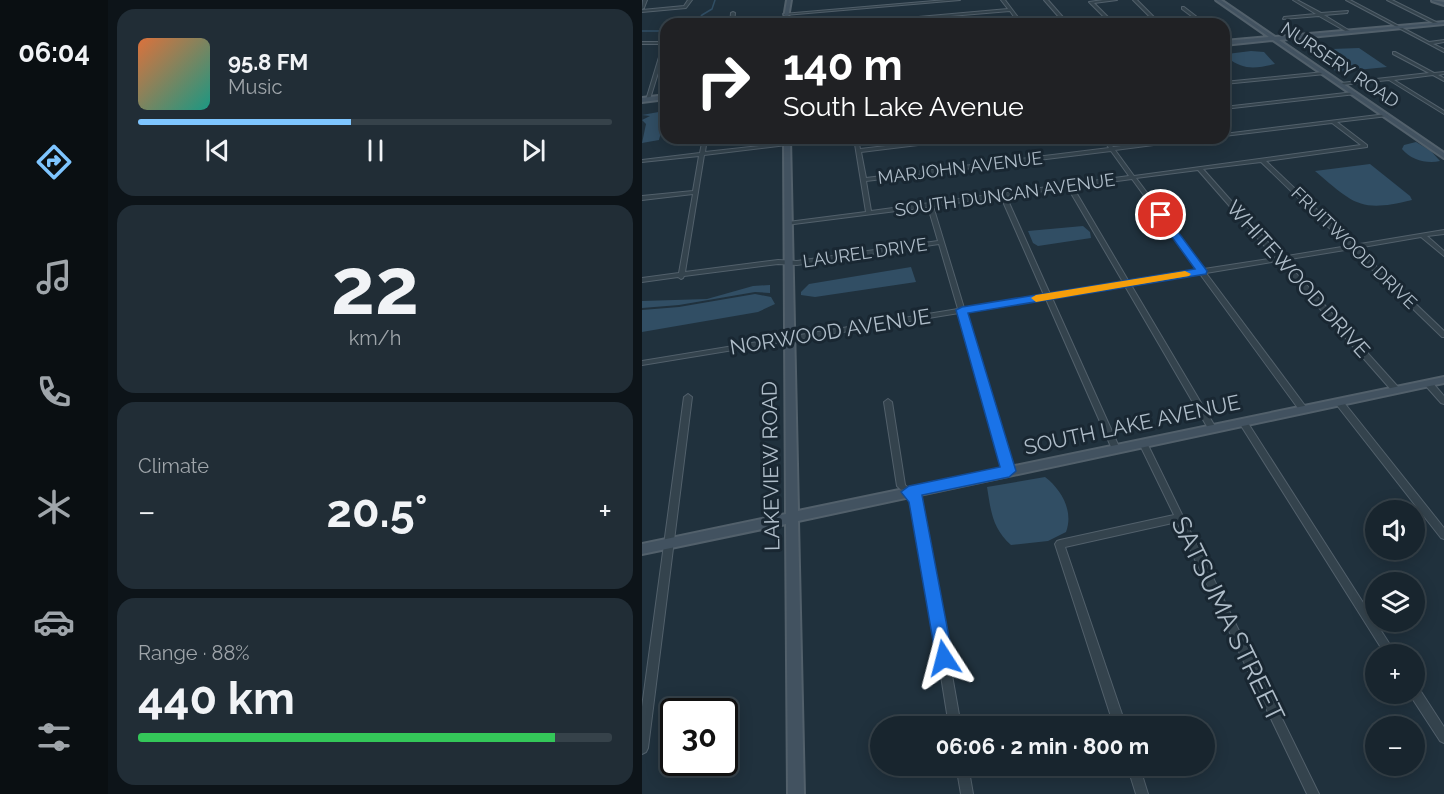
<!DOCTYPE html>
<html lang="en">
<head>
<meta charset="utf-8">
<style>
  :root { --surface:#18252e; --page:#212d36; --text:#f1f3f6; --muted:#9fa5aa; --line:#36424a; --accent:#7ec5ff }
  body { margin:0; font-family:Raleway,sans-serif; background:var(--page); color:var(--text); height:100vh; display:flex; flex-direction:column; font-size:22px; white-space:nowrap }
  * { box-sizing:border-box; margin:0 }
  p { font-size:20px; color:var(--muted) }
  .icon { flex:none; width:33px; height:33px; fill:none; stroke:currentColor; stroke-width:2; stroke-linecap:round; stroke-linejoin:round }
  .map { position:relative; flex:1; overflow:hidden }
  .details { display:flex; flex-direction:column; gap:9px; padding:9px; background:#0d1419; width:534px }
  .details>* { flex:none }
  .top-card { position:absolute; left:18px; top:18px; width:570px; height:126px; border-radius:18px; box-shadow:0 3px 15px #0003,0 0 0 2px var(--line); background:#202124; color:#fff; overflow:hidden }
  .tools { position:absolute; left:723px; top:500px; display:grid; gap:12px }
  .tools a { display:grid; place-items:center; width:60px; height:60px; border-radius:50%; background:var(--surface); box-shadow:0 3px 15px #0003,0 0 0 2px var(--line); font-size:30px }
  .speed { position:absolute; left:18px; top:698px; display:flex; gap:12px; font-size:30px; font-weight:700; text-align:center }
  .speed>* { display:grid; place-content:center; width:78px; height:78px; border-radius:50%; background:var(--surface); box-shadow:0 3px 15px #0003,0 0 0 2px var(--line); line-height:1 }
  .speed .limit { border:3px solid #111; border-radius:9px; background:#fff; color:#111 }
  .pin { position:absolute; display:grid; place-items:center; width:51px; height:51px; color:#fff; margin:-26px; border:3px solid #fff; border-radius:50%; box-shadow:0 2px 6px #0007 }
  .me { position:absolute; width:66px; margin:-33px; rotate:351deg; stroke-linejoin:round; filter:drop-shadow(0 0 4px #0008) }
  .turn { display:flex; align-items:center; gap:21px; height:126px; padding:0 24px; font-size:27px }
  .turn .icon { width:78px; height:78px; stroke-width:2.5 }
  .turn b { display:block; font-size:42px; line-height:51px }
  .big { font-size:45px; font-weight:700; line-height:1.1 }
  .details .widget { flex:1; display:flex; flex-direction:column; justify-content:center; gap:9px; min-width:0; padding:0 21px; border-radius:18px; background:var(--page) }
  .details .dial { align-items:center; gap:0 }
  .dial b { font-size:78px; line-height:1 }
  .song { display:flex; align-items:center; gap:18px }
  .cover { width:72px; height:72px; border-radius:9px; background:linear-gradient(135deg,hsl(20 70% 55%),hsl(170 70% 35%)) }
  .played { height:6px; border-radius:3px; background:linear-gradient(90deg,var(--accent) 45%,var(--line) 45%) }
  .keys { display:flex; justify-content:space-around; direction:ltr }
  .heat { display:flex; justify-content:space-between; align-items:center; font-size:33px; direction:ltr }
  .charge { height:9px; border-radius:4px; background:linear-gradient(90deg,#34c759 88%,var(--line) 0) }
  .trip { position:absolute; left:228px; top:716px; width:345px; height:60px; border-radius:30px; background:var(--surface); box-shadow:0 3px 15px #0003,0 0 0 2px var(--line); font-weight:700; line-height:60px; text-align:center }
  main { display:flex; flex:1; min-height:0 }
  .dock { display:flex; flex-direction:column; width:108px; justify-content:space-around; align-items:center; background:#0a0f12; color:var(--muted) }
  .dock .icon { width:42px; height:42px }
  .dock .active { color:var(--accent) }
  .dock b { font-size:27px; color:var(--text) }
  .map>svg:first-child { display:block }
  .water { fill:#314e64 }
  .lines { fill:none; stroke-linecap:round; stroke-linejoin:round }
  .stream { stroke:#314e64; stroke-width:1.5 }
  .street-casing { stroke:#52606b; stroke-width:2 }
  .secondary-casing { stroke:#52606b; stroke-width:4 }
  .street { fill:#34434d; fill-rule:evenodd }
  .secondary { fill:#425260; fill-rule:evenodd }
  .route { fill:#1a73e8; stroke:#114b97; stroke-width:1.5 }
  .slow { fill:#f59e0b }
  .labels { text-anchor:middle; stroke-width:6; stroke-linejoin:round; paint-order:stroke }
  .far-street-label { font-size:18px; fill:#afbdc9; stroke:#192732 }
  .street-label { font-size:21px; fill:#afbdc9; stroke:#192732 }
  .near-street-label { font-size:26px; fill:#afbdc9; stroke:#192732 }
</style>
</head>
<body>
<main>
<nav class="dock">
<b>06:04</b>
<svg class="icon active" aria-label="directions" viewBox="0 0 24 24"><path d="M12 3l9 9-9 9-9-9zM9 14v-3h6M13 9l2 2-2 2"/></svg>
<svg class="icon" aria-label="music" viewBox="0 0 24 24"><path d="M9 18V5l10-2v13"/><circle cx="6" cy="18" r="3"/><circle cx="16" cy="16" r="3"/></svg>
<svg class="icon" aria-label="phone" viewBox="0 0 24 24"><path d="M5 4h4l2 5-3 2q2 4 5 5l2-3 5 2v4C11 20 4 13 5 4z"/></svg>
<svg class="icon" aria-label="climate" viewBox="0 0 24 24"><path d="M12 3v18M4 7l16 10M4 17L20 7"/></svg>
<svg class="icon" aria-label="car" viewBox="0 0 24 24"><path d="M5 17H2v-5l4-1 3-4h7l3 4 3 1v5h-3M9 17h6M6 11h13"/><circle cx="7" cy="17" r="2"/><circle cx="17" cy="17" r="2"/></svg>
<svg class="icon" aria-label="filters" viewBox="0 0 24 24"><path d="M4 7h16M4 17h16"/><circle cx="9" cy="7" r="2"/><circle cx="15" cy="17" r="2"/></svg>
</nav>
<section class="details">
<div class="widget">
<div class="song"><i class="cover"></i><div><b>95.8 FM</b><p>Music</p></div></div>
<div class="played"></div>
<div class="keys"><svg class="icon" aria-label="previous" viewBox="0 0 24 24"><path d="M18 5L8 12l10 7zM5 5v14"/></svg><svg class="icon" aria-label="pause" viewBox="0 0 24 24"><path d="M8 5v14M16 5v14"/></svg><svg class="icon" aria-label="next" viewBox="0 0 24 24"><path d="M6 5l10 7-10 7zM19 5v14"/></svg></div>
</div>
<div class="widget dial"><b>22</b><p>km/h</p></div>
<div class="widget"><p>Climate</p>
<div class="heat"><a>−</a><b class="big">20.5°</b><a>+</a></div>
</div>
<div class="widget"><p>Range · 88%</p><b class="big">440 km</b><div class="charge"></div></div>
</section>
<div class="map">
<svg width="802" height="794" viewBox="0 0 802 794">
  <rect width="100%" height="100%" fill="#20313d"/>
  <path class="water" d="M717,48L745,67L695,72L668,54L690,49Z
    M609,51L622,52L633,64C615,68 602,71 586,58H588L585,54Z
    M22,111C24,122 19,131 17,140L0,143L4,124L0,120L8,116L0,115Z
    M774,142L789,151L798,161C785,164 769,160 760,149L762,145Z
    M728,164L768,196L770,200C718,213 712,204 673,171Z
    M441,226L448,232L449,238L396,246L391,243L386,231Z
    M269,267L274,282L173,297L159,295V292L167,284Z
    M128,285V293L113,292L37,305L0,308V301L65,299L111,286Z
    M113,294L129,297L133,304L116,312L0,332V310L37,307Z
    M403,477C419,489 432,511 424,532L406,541L369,545C350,528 349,511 345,487Z"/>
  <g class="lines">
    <path class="stream" d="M53,24L60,15L70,9L73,0
      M0,31H17"/>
    <g class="street-casing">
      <path id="street" d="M1,0H5L2,8L0,9Z
        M46,0H50L44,8L0,12V10L42,6Z
        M304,0H318L143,15L141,14Z
        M359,0H363L381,24H377L368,11L213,24H198L366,9Z
        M402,0H406L427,24H423Z
        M461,0H475L452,3L473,24H469L447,2Z
        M491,0H495L519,24H515Z
        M651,0H655L679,13L706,11L705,13L682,15L708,31L705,32L677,16L641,19L642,17L674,14Z
        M704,0H708L787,42L802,40V42L791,44L802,49V52Z
        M745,0H750L796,23L793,24Z
        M540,7H542L564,24H560L540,9Z
        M91,12L93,13L92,24H88L89,13Z
        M23,40H24V47L8,99L4,100L21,44H0V42H22Z
        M751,52H753L792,73L802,72V74L796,75L802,78V81L791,75L752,80L802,111V114L747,80L699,85L697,84L699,83L787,73L751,54Z
        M682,72H683V74L582,84V82Z
        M712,92L714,93V94L582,109V107Z
        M744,114L746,115V116L695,122L725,145V147L624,161L712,245L802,230V234L785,236L802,251V256L779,237L715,248L802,331V337H800L709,249L642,260L757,388L758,390L757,392H751L636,261L564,273L664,407L665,409L661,412L658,411L558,274L489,285L574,428L573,430H567L483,286L410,298L478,449L477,451H471L470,449L404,299L323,312L371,471L370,473H364L363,471L317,313L0,365V361L316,309L297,244L155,265L136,264L42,276L41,278L39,279L36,277L0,282V278L37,273L51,194L0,200V196L51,191L57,156L0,162V160L58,153L61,138H65L63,152L145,143L147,144L145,145L62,155L43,272L136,260L155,261L296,241L286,207L144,225V223L146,222L224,212L212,138H216L218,149L313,138H327L325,139L219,152L224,178L467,148L460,138H464L471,147L547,138H560L558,139L473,150L492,176L719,145L690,123L582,136V134ZM469,151L487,176L229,211L224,181ZM619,162L706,246L639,257L561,169ZM556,170L633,258L562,269L494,178ZM490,179L556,270L487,282L431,187ZM426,188L481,282L408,294L364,196ZM359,197L402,295L322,308L291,206Z
        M783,381H789L802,396V404L799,403L783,385L782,383Z
        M46,394L50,397L6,748L4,752L0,754V707L42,397Z
        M246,399L250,402L263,485L278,497L279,499L319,726H307L271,501L255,486L242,402Z
        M697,399L700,400L802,528V539L799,538L694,404L693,402Z
        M601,419L604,420L754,654H743L598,424L597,422Z
        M501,440L504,441L505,443L677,794H665L535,522L423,547L484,726H472L413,544L415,541L418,540L532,515L497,443L498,441Z
        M772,686L776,687L802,727V743L798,741L768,695V693H772Z
        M314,765H326L331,794H319Z
        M485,765H497L506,794H494Z"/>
    </g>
    <g class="secondary-casing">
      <path id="secondary" d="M145,0H149L145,24H141Z
        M574,0H579L633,37L802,22V24L637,40L802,153V158L631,40L582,45V41L627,37Z
        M790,0L802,2V5L790,1Z
        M24,95V99L0,102V98Z
        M142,138H148L156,511L802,377V383L156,521L162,794H146L144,524L0,554V544L144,514Z"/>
    </g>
    <use href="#street" class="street"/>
    <use href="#secondary" class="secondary"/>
  </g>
  <path class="route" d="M515,213H522L565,271L564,274L326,313L374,471L367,477L280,495L311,658L308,664L302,667L295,664L267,502L259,492L267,486L358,467L314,310L320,307L553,269L514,215Z"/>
  <path class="slow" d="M543,271L549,274L547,276L394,302L389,298L394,295Z"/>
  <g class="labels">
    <g class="far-street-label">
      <text transform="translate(698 65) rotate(34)" y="6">NURSERY ROAD</text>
      <text transform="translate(318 168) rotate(-7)" y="6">MARJOHN AVENUE</text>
      <text transform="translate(363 195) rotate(-8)" y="6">SOUTH DUNCAN AVENUE</text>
      <text transform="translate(712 248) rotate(44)" y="6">FRUITWOOD DRIVE</text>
      <text transform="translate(223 253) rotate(-8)" y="6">LAUREL DRIVE</text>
    </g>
    <g class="street-label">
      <text transform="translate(656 279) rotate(48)" y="7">WHITEWOOD DRIVE</text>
      <text transform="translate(188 332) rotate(-9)" y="7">NORWOOD AVENUE</text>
      <text transform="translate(490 425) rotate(-12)" y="7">SOUTH LAKE AVENUE</text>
      <text transform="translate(129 466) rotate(-91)" y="7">LAKEVIEW ROAD</text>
    </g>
    <g class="near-street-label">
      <text transform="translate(586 619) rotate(64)" y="9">SATSUMA STREET</text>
    </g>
  </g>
</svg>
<div class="tools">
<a><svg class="icon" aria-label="sound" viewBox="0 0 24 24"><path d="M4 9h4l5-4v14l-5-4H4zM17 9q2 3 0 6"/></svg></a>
<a><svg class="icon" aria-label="layers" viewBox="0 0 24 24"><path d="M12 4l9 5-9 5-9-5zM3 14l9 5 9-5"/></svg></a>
<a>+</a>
<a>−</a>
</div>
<div class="speed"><div class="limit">30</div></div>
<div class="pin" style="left:519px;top:215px;background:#d93025"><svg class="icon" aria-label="arrive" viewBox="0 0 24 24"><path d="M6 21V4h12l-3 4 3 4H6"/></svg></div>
<svg class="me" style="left:302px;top:658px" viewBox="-20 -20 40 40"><path d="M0-17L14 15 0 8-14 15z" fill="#1a73e8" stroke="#fff" stroke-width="4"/></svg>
<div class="trip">06:06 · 2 min · 800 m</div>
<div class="top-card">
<div class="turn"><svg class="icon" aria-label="right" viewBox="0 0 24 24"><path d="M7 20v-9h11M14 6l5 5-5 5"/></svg><div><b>140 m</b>South Lake Avenue</div></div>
</div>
</div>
</main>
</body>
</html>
